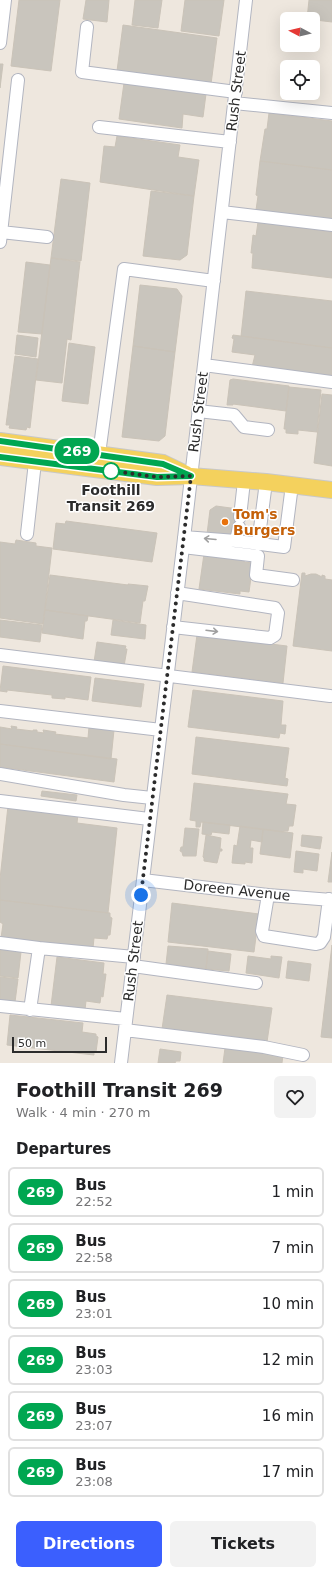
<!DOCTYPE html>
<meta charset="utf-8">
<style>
:root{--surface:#fff;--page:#f2f2f2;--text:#202124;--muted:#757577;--line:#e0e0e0;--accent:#3b5ffe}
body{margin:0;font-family:"DejaVu Sans",sans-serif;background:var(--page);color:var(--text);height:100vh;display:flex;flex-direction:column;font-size:15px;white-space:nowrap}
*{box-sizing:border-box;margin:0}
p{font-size:13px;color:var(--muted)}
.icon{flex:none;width:22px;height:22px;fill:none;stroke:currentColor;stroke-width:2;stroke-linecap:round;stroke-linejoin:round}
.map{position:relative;height:1063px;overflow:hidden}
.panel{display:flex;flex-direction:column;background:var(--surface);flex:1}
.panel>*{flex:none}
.badge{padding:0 8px;border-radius:13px;font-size:14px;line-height:26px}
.needle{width:26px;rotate:277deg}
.controls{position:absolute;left:280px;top:12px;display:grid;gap:8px}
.controls a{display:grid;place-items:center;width:40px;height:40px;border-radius:6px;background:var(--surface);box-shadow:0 4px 16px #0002;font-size:20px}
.scale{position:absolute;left:12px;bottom:10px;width:95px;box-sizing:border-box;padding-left:4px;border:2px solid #2c2c2c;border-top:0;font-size:11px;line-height:14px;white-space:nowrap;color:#2c2c2c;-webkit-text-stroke:3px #fff;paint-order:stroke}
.you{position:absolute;width:20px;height:20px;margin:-10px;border:3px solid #fff;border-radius:50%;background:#1a73e8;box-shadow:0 0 0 6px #1a73e833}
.map>.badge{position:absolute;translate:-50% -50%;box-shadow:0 0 0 2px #fff}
h2{padding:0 16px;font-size:15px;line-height:36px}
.round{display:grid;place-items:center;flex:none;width:42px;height:42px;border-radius:6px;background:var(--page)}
.head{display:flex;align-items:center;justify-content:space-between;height:68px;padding:0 16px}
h1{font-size:19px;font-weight:700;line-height:30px}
.cta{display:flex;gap:8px;margin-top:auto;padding:8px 16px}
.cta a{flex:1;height:46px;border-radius:6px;background:var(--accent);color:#fff;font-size:16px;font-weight:700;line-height:46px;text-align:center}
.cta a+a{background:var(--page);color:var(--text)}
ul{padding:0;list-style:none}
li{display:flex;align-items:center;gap:12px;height:50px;margin:0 8px 6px;padding:0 8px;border:2px solid var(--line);border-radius:6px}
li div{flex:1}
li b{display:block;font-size:15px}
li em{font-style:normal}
li .badge{min-width:44px;font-weight:700;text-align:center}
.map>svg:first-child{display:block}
.building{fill:#c9c5bd;stroke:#cac3b8}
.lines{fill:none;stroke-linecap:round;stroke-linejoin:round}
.minor-casing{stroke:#b2b5c0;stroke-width:14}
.major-casing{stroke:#c8c8c8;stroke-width:18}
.minor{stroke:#fff;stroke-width:12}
.major{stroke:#f4d15d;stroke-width:16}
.oneway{stroke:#a0a0a0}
.line-casing{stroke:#fff;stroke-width:9}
.line{stroke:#00a651;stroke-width:6}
.walk{stroke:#2c2c2c;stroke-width:4;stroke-dasharray:0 7.2}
.stop-dot{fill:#fff;stroke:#00a651;stroke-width:2}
.food-dot{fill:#e8710a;stroke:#fff;stroke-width:1.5}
.labels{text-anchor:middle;stroke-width:3;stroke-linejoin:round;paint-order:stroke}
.street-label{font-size:14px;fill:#2c2c2c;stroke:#fff}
.stop-label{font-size:14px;font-weight:bold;fill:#2c2c2c;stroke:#fff}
.food-label{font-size:14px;font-weight:bold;fill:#c56008;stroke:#fff;text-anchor:start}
</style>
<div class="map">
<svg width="332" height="1063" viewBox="0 0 332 1063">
<rect width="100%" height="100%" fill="#eee7de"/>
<path class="building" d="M19 0H60L51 71 11 66Z
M86 0H109L107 22 83 19Z
M135 0H162L158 28 132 25Z
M185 0H224L219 36 181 31Z
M309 0H332V22L307 19Z
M123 25 217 38 211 84 117 71Z
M0 64H3L0 88Z
M124 83 206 94 203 117 183 114 182 128 119 119Z
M269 113 332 121V170L260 161 265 129H267Z
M117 136 180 145 178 157 199 160 194 196 100 182 104 146 115 147Z
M260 161 332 170V220L256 210 258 196 256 195Z
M61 179 90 183 81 261 51 258Z
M151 191 194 196 187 255 180 260 143 256Z
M258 222 332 232V278L252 268 253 253H251L253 235 256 236Z
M51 258 80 262 71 340 67 339 62 383 36 380Z
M26 262 50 265 42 334 18 332Z
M140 285 177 289 182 296 175 352 133 346Z
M246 291 332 301V348L241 336Z
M17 335 38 338 36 357 15 354Z
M233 335 332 348V377L252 367 255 355 232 352 234 339 232 338Z
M69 343 95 347 88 404 62 401Z
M133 346 175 352 165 436 159 441 122 437Z
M15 356 38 359 30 428 27 427 26 430 9 428 10 425H6Z
M233 379 289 386 286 411 233 404V405H227L230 380Z
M289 387 321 390 317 432 298 430V434L286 433V429H284Z
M322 394 332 395V466L314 463Z
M216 506 238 509 235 538 207 534 210 510Z
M66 521 157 533 152 562 53 549 56 523 65 524Z
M16 540 36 543V546L52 548 43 624 0 618V542L15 544Z
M204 554 245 559 244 562 253 563 249 592 240 591V594L199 589Z
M302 573H305V576L311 574H316L322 577V575L325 576V579L332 580V651L293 646Z
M50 575 128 585V584L148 586 145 601H143L140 623 45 610Z
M45 610 88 616 87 621H85L83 639 42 633Z
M0 620 42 625 40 642 0 637Z
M113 620 146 625 145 639 111 635Z
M197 635 287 646 283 683 192 672Z
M97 642 126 646 125 649H127L124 666 94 662Z
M3 666 91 677 88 700 65 697V699L52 698V695L7 690V692L0 691Z
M95 678 144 684 141 707 92 701Z
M193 690 283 701 281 725H286L285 734 280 733 279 738 188 727Z
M11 726 17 727 16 729 33 731V730H37V732L44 733 43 730 56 732 55 734 88 738 89 727 114 730 111 759 0 744V727L12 729Z
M196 737 289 748 285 778 288 779 287 786 192 774Z
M0 744 117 759 114 782 0 767Z
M194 783 288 794 286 804 296 805 293 826H289L288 831H283V832L201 822 200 827H196V821L190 820Z
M42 791 77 795 76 801 41 796Z
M8 806 78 814 77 823 117 828 108 913 0 900V879Z
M203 822 230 825 229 834 212 832 211 835 202 834Z
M240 826 263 829 262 842 251 840 250 848H253L252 863 245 862V864L232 863 234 845 237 846Z
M185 828 199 829 196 856H183L182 852 180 851 181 847H183Z
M263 829 293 833 290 858 260 854Z
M206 835 221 838 220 849H222V851H220L217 863 204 861V858L203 857Z
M302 835 322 837 320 849 301 846Z
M296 851 319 854 317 871 303 869V873L294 872Z
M332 852V882H328Z
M0 900 110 913V917L112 918 110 935H108L107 939 94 938 93 948 1 938 3 924 0 922Z
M172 903 259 914 254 952 168 942Z
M332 945V1038L321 1037Z
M168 946 208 949 206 969 166 964Z
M0 949 21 952 18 978 0 976Z
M208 951 231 954 229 971 206 969Z
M248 956 271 959V956L282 957 279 978 246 973Z
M57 957 104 963 103 974H106L103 997 101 996 100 1003 86 1001 85 1010 51 1006Z
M288 961 311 964 309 981 286 978Z
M0 977 18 979 15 1002 0 1000Z
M167 995 272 1008 267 1042 162 1029Z
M10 1015 83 1023 82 1032 96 1034V1036L98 1037 96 1052H94V1055L7 1045Z
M225 1048 283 1055 282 1063H223Z
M160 1049 181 1052 180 1061H176L175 1063H158Z"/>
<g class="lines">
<defs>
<path id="minor" d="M87 27 82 72 236 92
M0 43 5 0
M234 103 332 113
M99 127 230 142
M222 212 332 225
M1 232 47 237
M0 242 18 80
M204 365 332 382
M198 411 234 415 244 427 268 430
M99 454 124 269 214 281
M240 517 244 481
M239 527 236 541 284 547 292 485
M27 534 35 462
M184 537 236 541
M258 544 266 482
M183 547 258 556 256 575 293 580
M173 627 270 638 275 635 278 613 275 608 177 593
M0 655 330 696
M0 711 161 730
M0 774 124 795 152 798
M0 801 149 819
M143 880 268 895 332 900
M268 895 262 931 264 936 316 944 320 943 324 937 329 899
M0 943 39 948
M133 966 256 983
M0 1006 126 1019
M30 1010 39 948 134 957
M125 1030 264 1047 303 1055
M121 1063 183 547 246 0"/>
<path id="major" d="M0 441 163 463 186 474
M0 457 157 477 191 476 266 482 332 490"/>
</defs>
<use href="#minor" class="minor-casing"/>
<use href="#major" class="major-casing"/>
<use href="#minor" class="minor"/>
<use href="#major" class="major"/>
</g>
<defs><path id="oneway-shaft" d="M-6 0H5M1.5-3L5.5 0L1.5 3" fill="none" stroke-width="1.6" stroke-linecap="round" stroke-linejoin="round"/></defs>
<g class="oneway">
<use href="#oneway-shaft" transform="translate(210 539) rotate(-175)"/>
<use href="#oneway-shaft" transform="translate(212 631) rotate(7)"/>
</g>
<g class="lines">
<defs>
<path id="line" d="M0 441 163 464 191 476 157 477 0 457"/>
</defs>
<use href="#line" class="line-casing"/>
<use href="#line" class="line"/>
<path class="walk" d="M111 471 157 477 191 476 141 895"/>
</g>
<circle class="stop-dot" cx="111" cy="471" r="8"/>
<circle class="food-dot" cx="225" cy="522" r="4"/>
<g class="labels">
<g class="street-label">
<text transform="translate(236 91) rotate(-83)" y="5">Rush Street</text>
<text transform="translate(198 412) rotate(-83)" y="5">Rush Street</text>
<text transform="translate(237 890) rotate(6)" y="5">Doreen Avenue</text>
<text transform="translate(133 961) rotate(-83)" y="5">Rush Street</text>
</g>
<g class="stop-label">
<text x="111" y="495">Foothill<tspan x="111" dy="16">Transit 269</tspan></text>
</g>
<g class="food-label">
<text x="233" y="519">Tom's<tspan x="233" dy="16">Burgers</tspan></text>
</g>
</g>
</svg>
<div class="controls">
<a><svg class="needle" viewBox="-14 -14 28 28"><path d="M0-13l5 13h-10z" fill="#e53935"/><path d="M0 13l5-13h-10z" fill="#757577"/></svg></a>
<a><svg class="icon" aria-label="locate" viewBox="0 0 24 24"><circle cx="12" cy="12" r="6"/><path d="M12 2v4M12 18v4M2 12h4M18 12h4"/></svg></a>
</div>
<div class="scale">50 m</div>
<div class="you" style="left:141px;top:895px"></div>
<b class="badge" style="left:77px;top:451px;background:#00a651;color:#fff">269</b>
</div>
<section class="panel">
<div class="head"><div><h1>Foothill Transit 269</h1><p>Walk · 4 min · 270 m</p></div><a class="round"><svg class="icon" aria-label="heart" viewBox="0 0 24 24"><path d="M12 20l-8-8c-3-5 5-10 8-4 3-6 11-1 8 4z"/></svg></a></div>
<h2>Departures</h2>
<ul>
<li><span class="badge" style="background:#00a651;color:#fff">269</span><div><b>Bus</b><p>22:52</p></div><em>1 min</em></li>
<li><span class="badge" style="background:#00a651;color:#fff">269</span><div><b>Bus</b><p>22:58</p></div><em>7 min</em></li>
<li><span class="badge" style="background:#00a651;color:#fff">269</span><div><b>Bus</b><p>23:01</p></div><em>10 min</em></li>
<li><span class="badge" style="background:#00a651;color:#fff">269</span><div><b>Bus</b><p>23:03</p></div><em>12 min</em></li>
<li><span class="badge" style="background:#00a651;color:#fff">269</span><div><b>Bus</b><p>23:07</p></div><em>16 min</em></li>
<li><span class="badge" style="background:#00a651;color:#fff">269</span><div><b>Bus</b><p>23:08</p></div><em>17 min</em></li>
</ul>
<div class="cta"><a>Directions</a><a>Tickets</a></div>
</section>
